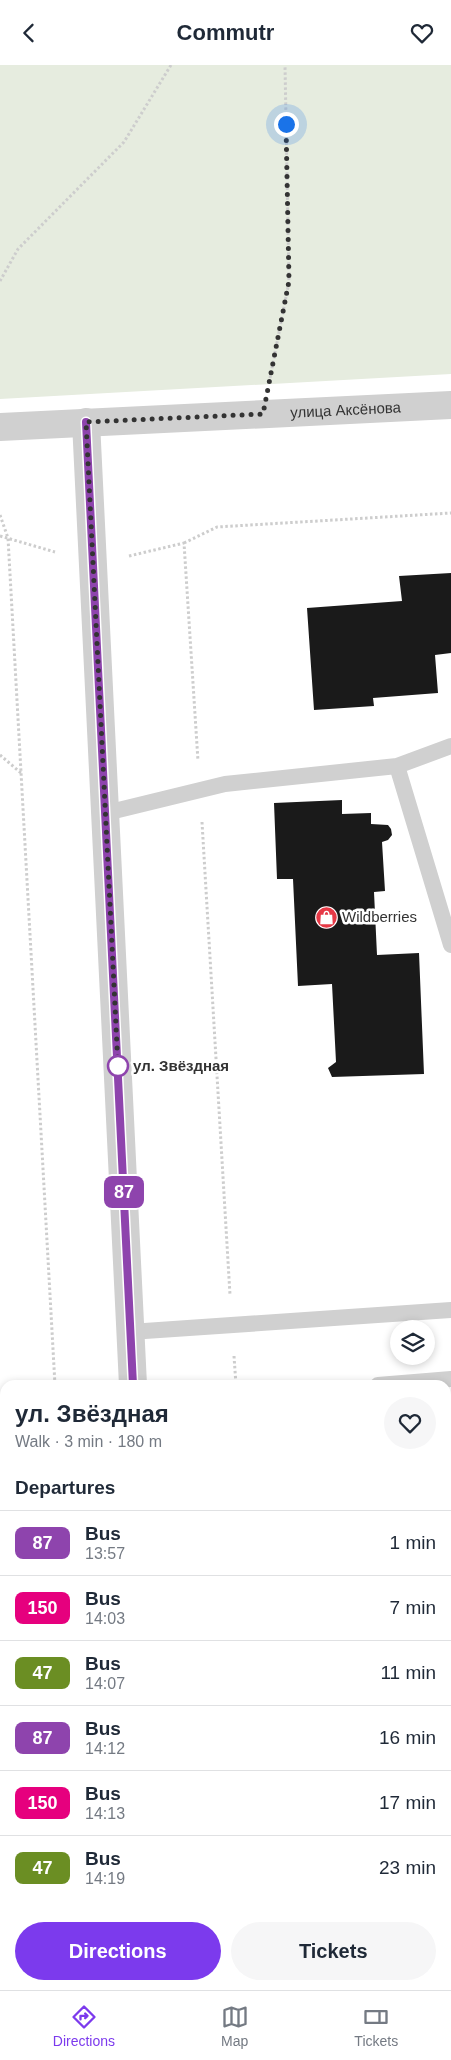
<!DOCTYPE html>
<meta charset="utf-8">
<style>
:root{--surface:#fff;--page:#f6f6f7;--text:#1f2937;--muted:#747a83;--line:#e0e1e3;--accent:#7c3aed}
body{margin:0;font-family:Helvetica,sans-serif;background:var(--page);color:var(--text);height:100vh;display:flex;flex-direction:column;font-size:19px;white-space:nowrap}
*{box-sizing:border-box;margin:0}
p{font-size:16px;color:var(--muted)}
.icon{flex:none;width:28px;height:28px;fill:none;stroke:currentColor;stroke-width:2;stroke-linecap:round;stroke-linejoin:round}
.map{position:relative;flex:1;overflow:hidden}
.side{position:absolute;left:0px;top:1315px;width:451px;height:610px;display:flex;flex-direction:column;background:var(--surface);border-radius:15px 15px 0 0;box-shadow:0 2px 8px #0003}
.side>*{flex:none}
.badge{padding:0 10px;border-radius:8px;font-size:18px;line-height:32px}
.tools{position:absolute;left:390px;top:1255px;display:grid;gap:10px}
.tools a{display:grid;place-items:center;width:45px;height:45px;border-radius:50%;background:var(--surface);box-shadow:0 2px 8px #0003;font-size:25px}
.you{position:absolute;width:25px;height:25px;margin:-12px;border:4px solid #fff;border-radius:50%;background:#1a73e8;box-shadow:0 0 0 8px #1a73e833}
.map>.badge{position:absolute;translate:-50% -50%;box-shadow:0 0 0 2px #fff}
h2{padding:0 15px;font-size:19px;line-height:45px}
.round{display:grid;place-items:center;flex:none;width:52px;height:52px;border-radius:26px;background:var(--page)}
.head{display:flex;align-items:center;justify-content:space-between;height:85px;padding:0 15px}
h1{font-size:24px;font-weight:700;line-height:38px}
.action{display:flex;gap:10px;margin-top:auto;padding:10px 15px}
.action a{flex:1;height:58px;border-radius:30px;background:var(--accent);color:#fff;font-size:20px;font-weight:700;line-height:58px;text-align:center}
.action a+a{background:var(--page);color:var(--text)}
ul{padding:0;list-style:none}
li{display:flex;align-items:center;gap:15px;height:65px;padding:0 15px;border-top:1px solid var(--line)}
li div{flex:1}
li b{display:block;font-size:19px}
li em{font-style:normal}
li .badge{min-width:55px;font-weight:700;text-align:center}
header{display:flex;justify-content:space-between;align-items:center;height:65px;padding:0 15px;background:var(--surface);font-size:22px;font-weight:700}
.tabs{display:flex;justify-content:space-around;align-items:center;height:70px;border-top:1px solid var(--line);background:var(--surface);font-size:14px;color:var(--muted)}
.tabs a{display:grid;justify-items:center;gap:2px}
.tabs .active{color:var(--accent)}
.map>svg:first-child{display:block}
.green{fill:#e6ecdf}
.building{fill:#1a1a1a}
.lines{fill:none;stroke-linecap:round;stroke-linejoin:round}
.path{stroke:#cdcdcd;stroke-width:3;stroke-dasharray:2.5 2.5;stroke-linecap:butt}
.service{stroke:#d0d0d0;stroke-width:16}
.tertiary{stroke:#d0d0d0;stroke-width:28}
.line-casing{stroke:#fff;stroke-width:11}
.line{stroke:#8e44ad;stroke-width:8}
.walk{stroke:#333;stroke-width:5;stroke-dasharray:0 9}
.stop-dot{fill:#fff;stroke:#8e44ad;stroke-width:2.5}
.labels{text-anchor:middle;stroke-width:5;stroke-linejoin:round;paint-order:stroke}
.street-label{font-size:15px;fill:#333;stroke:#fff}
.poi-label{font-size:15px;fill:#333;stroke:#fff;text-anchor:start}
.stop-label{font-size:15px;font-weight:bold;fill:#333;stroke:#fff;text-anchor:start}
</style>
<header><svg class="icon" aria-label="back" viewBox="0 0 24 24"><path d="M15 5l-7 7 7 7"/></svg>Commutr<svg class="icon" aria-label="heart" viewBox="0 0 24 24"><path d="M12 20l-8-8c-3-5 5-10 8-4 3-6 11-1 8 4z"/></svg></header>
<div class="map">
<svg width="451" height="1925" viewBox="0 0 451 1925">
<rect width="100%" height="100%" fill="#fff"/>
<path class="green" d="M0 0H451V309L0 334Z
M5 1811V1920H132L133 1925H0V1814Z
M198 1920H312V1925H198Z"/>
<path class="building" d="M451 508V588L435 590 438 628 373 633 374 641 314 645 307 543 402 536 399 511Z
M342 735V749L371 748V759L388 760 391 764 392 770 388 775 382 777 385 826 374 827 377 890 419 888 424 1009 332 1012 328 1003 336 997 332 919 298 921 293 814H277L274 738Z
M446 1388H451V1513L446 1514Z
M446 1641H448L451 1676V1766L446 1767Z
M446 1902 449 1925H363L362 1920H446Z"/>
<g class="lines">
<path class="path" d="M0 216 18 184 124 77 171 0
M270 313 289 217 285 0
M0 450 8 473 55 1320
M0 471 55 487
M184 478 217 462 451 448
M129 491 184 478 198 696
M0 690 21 708
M202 757 230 1230
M234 1291 236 1320
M0 1775H5
M89 1920V1925
M268 1920V1925"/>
<path class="service" d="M397 701 451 681
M106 748 225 719 397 701 451 880
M130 1267 451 1245
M378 1320 451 1314
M0 1384 5 1383
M446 1563H451"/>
<g class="tertiary">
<path d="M86 357 133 1320"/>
<path id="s1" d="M0 362 451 340"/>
<path d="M164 1920 165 1925"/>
</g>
</g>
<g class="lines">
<defs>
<path id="line" d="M86 357 133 1320"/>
</defs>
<use href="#line" class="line-casing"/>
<use href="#line" class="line"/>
<path class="walk" d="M118 1001 86 357 263 349 289 216 286 59"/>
</g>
<defs>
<symbol id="shop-disc" viewBox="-11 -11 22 22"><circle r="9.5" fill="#e63946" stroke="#fff"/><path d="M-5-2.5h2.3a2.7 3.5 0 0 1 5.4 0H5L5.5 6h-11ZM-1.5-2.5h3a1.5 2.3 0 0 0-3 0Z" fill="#fff"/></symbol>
</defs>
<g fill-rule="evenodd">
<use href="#shop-disc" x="314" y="840" width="25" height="25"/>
</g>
<circle class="stop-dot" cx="118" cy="1001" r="10"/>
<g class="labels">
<g class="street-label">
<text dy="5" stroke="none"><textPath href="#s1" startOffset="346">улица Аксёнова</textPath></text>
</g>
<g class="poi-label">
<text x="342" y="857">Wildberries</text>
</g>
<g class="stop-label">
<text x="133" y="1006">ул. Звёздная</text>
</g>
</g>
</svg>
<div class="tools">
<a><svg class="icon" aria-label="layers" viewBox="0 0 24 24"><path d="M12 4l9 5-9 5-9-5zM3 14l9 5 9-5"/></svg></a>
</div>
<div class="you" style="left:286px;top:59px"></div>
<b class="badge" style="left:124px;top:1127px;background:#8e44ad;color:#fff">87</b>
<section class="side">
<div class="head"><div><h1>ул. Звёздная</h1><p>Walk · 3 min · 180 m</p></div><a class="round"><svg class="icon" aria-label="heart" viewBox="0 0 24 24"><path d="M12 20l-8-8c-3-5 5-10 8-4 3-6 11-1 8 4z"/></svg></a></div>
<h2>Departures</h2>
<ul>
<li><span class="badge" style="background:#8e44ad;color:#fff">87</span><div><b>Bus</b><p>13:57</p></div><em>1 min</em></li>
<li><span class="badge" style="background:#e6007e;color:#fff">150</span><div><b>Bus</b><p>14:03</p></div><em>7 min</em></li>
<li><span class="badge" style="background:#6b8e23;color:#fff">47</span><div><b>Bus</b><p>14:07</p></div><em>11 min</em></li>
<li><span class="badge" style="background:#8e44ad;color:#fff">87</span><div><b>Bus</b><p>14:12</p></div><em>16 min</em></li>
<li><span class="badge" style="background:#e6007e;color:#fff">150</span><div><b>Bus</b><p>14:13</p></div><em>17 min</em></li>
<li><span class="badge" style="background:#6b8e23;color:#fff">47</span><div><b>Bus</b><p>14:19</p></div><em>23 min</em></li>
</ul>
<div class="action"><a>Directions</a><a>Tickets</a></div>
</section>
</div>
<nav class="tabs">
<a class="active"><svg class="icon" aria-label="directions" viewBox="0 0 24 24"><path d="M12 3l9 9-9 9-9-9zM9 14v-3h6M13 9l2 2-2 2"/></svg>Directions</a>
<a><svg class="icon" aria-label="map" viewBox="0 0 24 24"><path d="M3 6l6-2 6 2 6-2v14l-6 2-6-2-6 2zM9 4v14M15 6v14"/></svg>Map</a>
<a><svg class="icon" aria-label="tickets" viewBox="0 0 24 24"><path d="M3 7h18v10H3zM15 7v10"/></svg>Tickets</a>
</nav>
